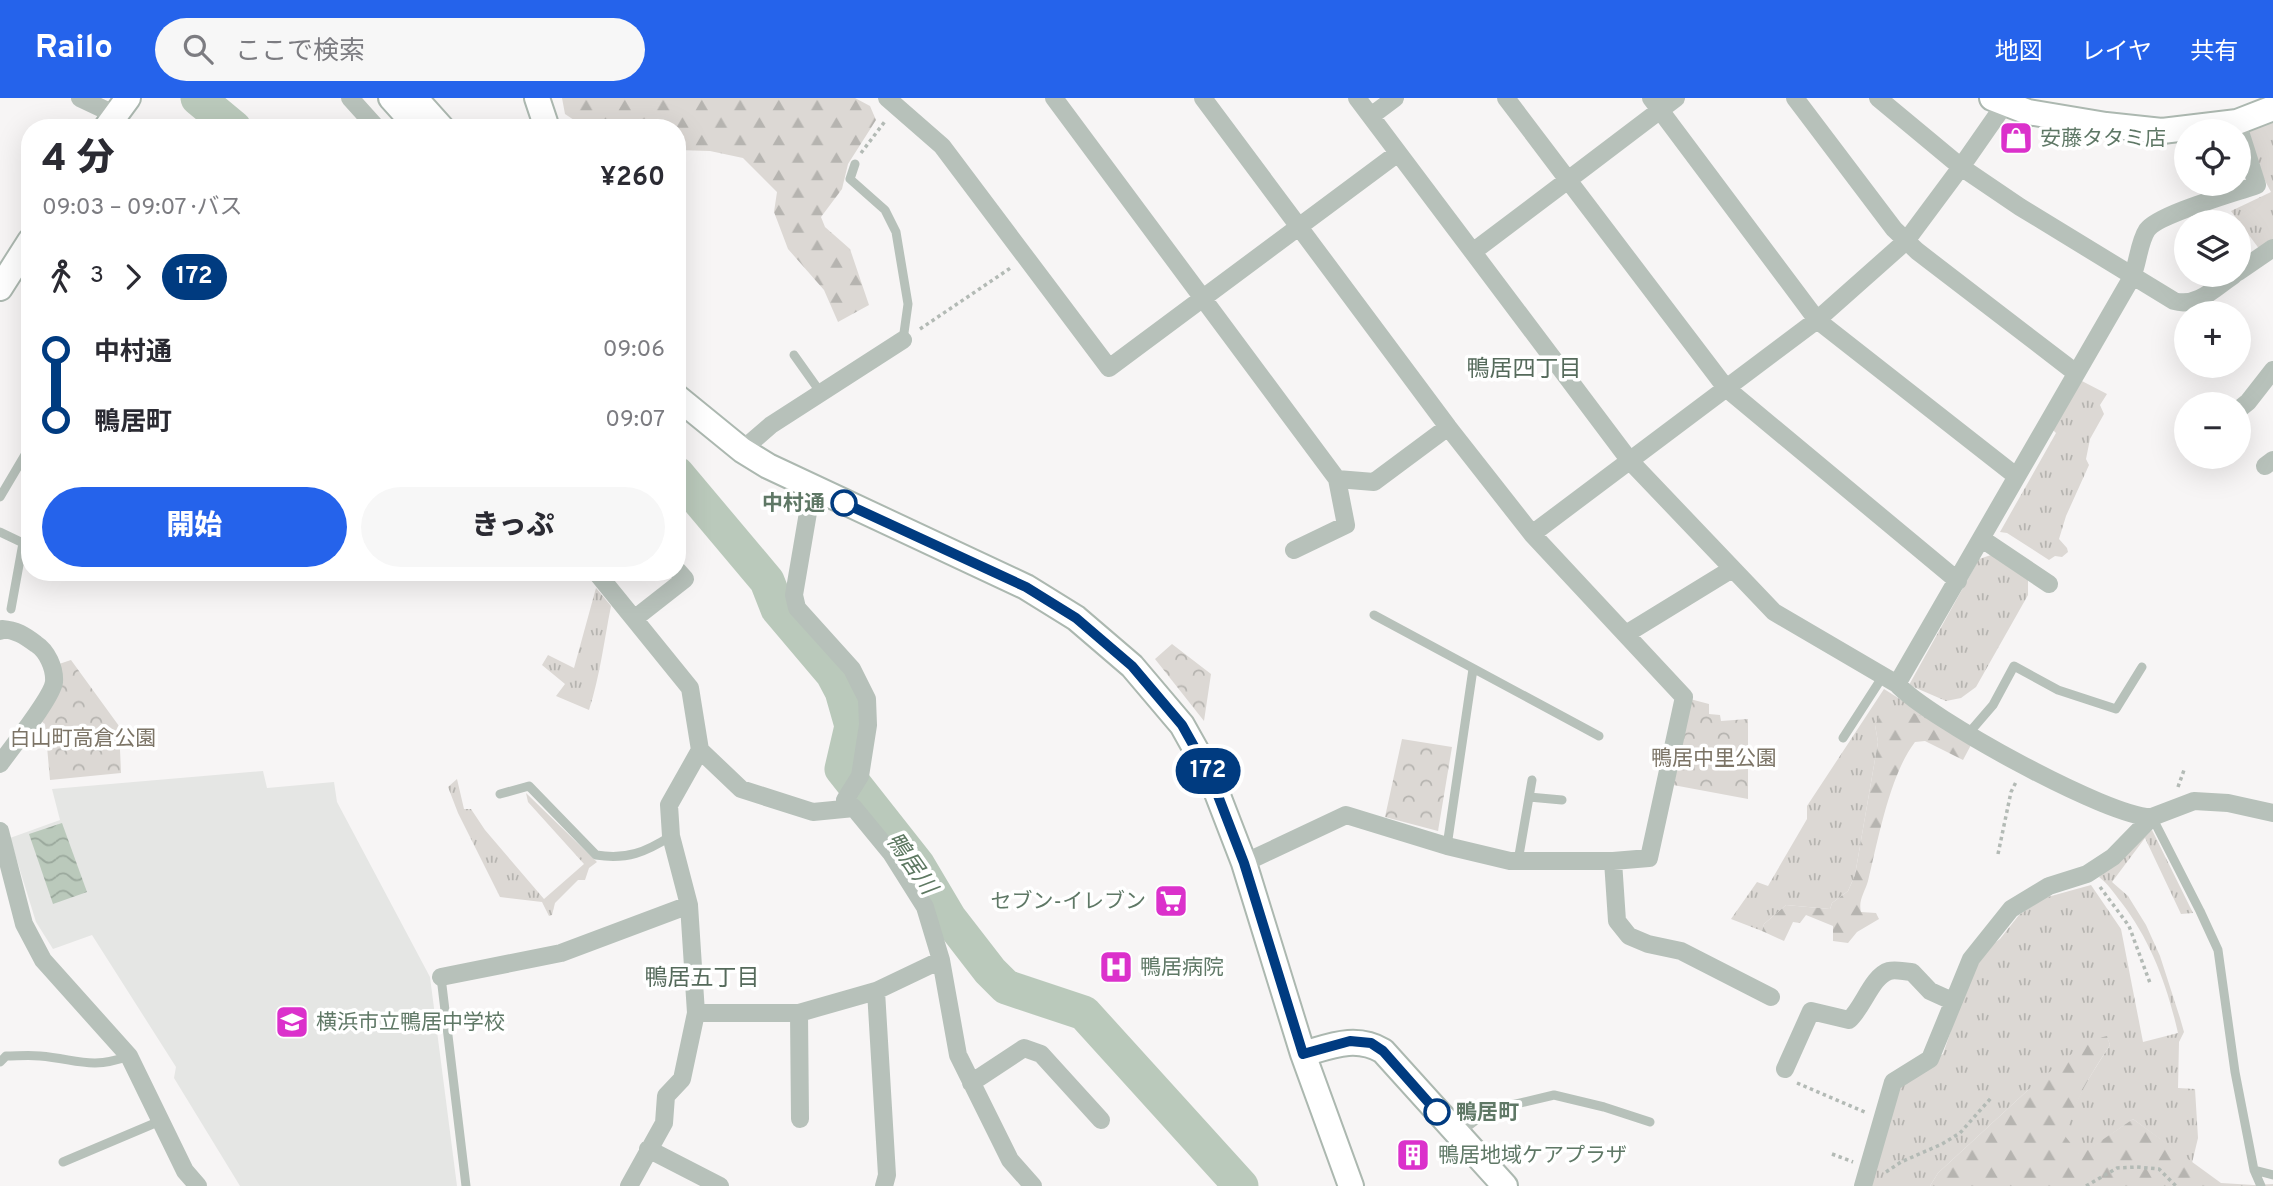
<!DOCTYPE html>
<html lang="ja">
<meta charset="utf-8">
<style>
:root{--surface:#fff;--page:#f7f7f7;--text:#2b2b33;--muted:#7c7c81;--accent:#2563eb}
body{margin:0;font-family:Overpass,"Noto Sans JP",sans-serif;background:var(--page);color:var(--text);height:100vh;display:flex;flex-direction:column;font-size:26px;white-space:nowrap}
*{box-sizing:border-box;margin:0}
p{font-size:23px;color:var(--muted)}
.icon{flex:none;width:38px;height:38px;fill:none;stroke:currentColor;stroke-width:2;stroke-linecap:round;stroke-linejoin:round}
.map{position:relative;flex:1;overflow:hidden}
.panel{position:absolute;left:21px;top:21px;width:665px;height:462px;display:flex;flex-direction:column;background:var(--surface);border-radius:28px;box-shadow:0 7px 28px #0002}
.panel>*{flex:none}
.badge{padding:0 14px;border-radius:23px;font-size:24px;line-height:46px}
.tools{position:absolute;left:2174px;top:21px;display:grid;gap:14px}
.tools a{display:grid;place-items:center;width:77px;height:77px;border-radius:50%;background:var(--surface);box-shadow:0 7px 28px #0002;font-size:35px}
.map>.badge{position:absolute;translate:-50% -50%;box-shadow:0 0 0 4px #fff}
.legs{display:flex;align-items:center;gap:10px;height:77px;padding:0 21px;font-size:23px}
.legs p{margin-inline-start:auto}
.overview{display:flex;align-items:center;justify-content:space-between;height:119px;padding:0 21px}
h1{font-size:38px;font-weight:800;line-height:52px}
.action{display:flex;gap:14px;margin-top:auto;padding:14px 21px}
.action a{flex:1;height:80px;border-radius:42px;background:var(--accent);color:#fff;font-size:28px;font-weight:800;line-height:80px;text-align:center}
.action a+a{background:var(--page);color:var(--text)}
ul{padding:0 21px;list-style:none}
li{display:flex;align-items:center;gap:24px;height:70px;font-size:26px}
li i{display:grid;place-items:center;width:10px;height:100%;margin:0 9px;background:currentColor}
li i::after{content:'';width:18px;height:18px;margin:-9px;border:5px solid;border-radius:50%;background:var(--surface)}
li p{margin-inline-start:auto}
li:first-child i{background:linear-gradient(#0000 50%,currentColor 0)}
li:last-child i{background:linear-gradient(currentColor 50%,#0000 0)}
header{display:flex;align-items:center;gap:42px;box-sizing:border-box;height:98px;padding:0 35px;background:var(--accent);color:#fff}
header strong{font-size:33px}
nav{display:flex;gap:38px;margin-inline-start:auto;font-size:24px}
.search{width:490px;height:63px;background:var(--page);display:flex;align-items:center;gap:18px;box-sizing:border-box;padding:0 24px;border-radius:38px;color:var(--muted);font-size:26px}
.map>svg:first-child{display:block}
.built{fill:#e5e6e4}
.grass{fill:url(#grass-tufts)}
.forest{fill:url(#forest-firs)}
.park{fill:url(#park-crowns)}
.water{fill:url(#water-waves)}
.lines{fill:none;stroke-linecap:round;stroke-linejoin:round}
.river{stroke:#bac9bb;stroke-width:35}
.secondary-casing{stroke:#acb8b0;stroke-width:28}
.path{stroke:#b3bab5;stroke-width:3.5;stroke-dasharray:3.5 3.5;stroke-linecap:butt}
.lane{stroke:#b7c1ba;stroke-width:9}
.street{stroke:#b7c1ba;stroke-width:18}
.secondary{stroke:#fff;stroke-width:24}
.line-1-casing{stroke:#fff;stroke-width:16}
.line-1{stroke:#003b80;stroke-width:10}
.stop-1-dot{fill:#fff;stroke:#003b80;stroke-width:3.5}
.labels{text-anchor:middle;stroke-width:7;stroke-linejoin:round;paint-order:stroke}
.poi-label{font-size:21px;fill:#5f7866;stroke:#fff;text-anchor:start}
.stop-label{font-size:21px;font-weight:bold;fill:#5f7866;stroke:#fff;text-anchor:end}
.park-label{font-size:21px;fill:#7c7466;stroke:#fff}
.neighbourhood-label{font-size:23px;fill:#556a5b;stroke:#fff}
.water-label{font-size:23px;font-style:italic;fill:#5e7962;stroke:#fff}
</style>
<header>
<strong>Railo</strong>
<div class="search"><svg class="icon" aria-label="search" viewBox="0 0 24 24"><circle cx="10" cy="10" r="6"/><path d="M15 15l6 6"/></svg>ここで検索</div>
<nav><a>地図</a><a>レイヤ</a><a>共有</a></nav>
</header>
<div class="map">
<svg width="2273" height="1088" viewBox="0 0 2273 1088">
<defs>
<pattern id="grass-tufts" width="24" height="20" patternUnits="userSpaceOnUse" patternTransform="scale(1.75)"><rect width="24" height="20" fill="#dcd8d4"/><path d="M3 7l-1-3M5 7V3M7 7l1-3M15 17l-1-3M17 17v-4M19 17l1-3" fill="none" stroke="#b6b4b0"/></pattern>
<pattern id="forest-firs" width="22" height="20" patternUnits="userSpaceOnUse" patternTransform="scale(1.75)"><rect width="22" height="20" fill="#dcd8d4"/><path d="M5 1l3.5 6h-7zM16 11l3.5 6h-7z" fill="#b6b4b0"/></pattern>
<pattern id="park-crowns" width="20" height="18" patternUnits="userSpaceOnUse" patternTransform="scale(1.75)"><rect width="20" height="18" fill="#dcd8d4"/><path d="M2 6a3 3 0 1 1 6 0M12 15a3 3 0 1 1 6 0" fill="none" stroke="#b6b4b0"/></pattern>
<pattern id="water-waves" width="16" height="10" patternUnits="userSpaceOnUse" patternTransform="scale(1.75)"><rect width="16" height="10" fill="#bac9bb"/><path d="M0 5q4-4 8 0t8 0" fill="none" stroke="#9aa89c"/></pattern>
</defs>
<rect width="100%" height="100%" fill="#f7f5f5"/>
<path class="built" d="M263 673 267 690 334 684 337 704 430 879 457 1088H240L174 980 176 969 92 837 53 851 36 824 10 740 60 722 52 691Z"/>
<path class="grass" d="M2273 21V142L2260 152 2231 113 2271 94 2255 64 2245 33Z
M2080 282 2107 296 2100 307 2104 316 2090 341 2086 361 2089 367 2066 418 2059 441 2067 450 2068 454 2062 459 2055 458 2049 462 2007 435 2000 434 2056 335 2052 331Z
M1991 457 2028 482V497L1976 589 1961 600 1946 603 1909 587 1979 461Z
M596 490 611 508C604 543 600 578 589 612L556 598 565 586 542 567 548 557 574 570Z
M1884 591 1941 627H1875L1878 644 1855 777 1848 793 1832 805 1830 811 1786 807 1764 826 1762 833 1731 821 1757 784 1768 788 1807 721V708Z
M457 681 464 711H471L485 732 544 801 584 766 528 704 526 695 597 764 589 770 585 782H578L555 805 552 817 549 818 542 804 500 799 458 715 448 689Z
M2152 732 2193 815 2181 816 2145 740 2112 784 2128 798 2146 827 2160 858 2180 920 2184 934 2179 944 2178 990 2195 991 2198 1040 2192 1065 2133 1021 2080 1058 2064 1038C2073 1003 2091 977 2110 947L2107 939 2028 992 1938 1075 1930 1088H1871L1898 987 1943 956 1969 880 1986 851 2000 841 2019 817 2044 800 2091 787 2121 831 2143 944 2178 935C2167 887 2151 843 2121 804 2114 795 2108 786 2099 779L2135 744Z"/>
<path class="forest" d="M562 0H855L870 8 876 22 848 66 842 91 821 119 825 129 850 151 869 207 838 224 824 192 788 151 774 114 777 94 743 60 710 53 677 52V30H586L565 16Z
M1902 610 1941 627 1971 647 1963 662 1925 643 1915 644C1890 676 1878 742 1868 783 1865 794 1858 802 1861 814L1876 815 1879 821 1857 834 1848 845 1833 843V828L1806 817 1800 825 1793 824 1784 843 1762 833 1764 826 1786 807 1830 811 1832 805 1848 793 1855 777 1878 644 1875 627 1880 619Z
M2107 938 2110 947C2091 976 2074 1003 2065 1038L2080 1057 2133 1021 2221 1085 2254 1087 2273 1086V1088H1930L1938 1075 2028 992 2087 943Z"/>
<path class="park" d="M1172 546 1211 576 1204 623 1155 561Z
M71 562 119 628 121 675 50 682 45 626 38 621 56 567Z
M1690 601 1709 606V616L1720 617 1721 623 1748 621V701L1673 687Z
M1402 641 1452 649 1438 733 1385 719Z"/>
<path class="water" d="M62 725 87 794 53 806 29 736Z"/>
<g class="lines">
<path class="river" d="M198 0 234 30
M677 376 767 483 778 511 833 576 842 593 852 628 842 671 917 766 949 820 990 873 1006 889 1084 915 1241 1088"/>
<defs>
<path id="secondary" d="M391 0 418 30
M415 0 442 30
M537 0 545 24 543 30
M1992 0 2028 14 2106 27 2162 33 2237 24 2273 10
M106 30 128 0
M0 190 30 143
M677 299 742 352 768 368 1026 489 1076 520 1132 568 1182 627 1210 677 1244 765 1303 956 1351 1088
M1303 956C1331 948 1356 937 1383 953L1505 1088"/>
</defs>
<use href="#secondary" class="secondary-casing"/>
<path class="path" d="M861 55 886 22
M920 231 1012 169
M2178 689 2184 672
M1998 756 2011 694 2016 684
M2100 789 2129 828 2150 885
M1797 985 1867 1015
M1832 1056 1853 1064
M1886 1074 1901 1064 1942 1046 1960 1035 1991 1000
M2086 1088 2117 1070 2137 1069 2159 1071 2176 1088"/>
<path class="lane" d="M855 66 850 81 885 112 896 134 908 206 903 242
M794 257 821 295
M0 399 29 350
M0 434 23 445 11 511
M1374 517 1599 638
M1968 636 1993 607 2014 568 2058 592 2116 611 2142 569
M1843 640 1883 578
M500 696 529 688 596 757C627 762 646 754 671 738
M1529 699 1562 702
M2152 719 2200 813 2218 852 2235 974 2254 1072 2261 1088
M1447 748 1473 571
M1518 763 1532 682
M441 879 466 1088
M0 964 6 958C17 958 29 957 40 958 77 961 90 972 129 958
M1459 1035 1490 1012 1554 997 1604 1009 1650 1024
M63 1064 160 1023
M2254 1072 2273 1077"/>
<path class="street" d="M80 0 116 17
M350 0 377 30
M887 0 942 48 1109 270 1398 55
M1054 0 1337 381 1374 384 1448 329
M1203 0 1448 329 1532 436 1684 599 1649 760 1613 763H1510L1447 748 1346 717 1244 765
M1357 0 1630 363 1774 514 1897 586C1926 619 2111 721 2152 719
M1506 0 1568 82 1676 0
M1651 0 1817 222 2016 378
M1795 0 1894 131 1917 153 2076 275
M1878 0 1961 69 2020 109 2174 203C2197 210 2216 189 2234 177
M1371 18 1395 0
M1474 153 1568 82 1726 290 1958 483
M2238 174 2273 150
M2238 312 2248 304 2273 272
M742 352 771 327 903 242
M2265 368 2273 362
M812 391 794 497 797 510 852 571 867 601 868 627 860 678 845 702 854 710
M1532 436 1817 222 1906 143 1961 69 2009 0
M1982 441 2049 486
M1294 452 1346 427 1337 381
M596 474 690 590 700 652 669 707 671 738 689 807 696 915 682 981 666 998 664 1025 629 1088
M634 521 685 481 677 472
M0 533 2 531C16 532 24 537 36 546 47 553 55 570 54 584 52 600 11 650 0 666
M1626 536 1732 471
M1897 586 2132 179C2138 165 2139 144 2147 132 2158 116 2235 95 2257 87L2237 24
M700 652 741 691 813 714 854 710 891 755 925 809 941 862 958 957 1010 1062 1033 1088
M0 733 24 826 43 862 129 958 185 1073 198 1088
M1613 763 1617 823 1629 838 1648 846 1681 853 1771 899
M441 879 561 855 689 807
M876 893 887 1077 884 1088
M696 915H799L876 893 941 862
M799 915 800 1021
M1785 971 1811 913 1849 922C1863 910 1872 878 1889 873 1896 871 1905 874 1912 874L1930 893 1952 903
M971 985 1024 950 1041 956 1101 1022
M648 1051 720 1088
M1863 1088 1893 984 1930 961 1971 861 2011 811 2049 788 2087 776 2113 759 2152 719 2194 703 2228 705 2273 715"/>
<use href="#secondary" class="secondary"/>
</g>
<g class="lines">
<defs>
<path id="line-1" d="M844 405 1026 489 1076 520 1132 568 1182 627 1210 677 1244 765 1303 956 1350 943 1371 945 1383 953 1437 1014"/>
</defs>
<use href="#line-1" class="line-1-casing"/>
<use href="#line-1" class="line-1"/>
</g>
<defs>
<symbol id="shop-square" viewBox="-11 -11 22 22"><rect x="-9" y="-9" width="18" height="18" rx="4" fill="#db31cb" stroke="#fff"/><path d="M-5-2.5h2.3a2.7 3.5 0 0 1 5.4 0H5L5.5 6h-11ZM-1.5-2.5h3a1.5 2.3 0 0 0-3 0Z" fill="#fff"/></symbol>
<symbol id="supermarket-square" viewBox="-11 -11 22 22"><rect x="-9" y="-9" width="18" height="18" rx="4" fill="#db31cb" stroke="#fff"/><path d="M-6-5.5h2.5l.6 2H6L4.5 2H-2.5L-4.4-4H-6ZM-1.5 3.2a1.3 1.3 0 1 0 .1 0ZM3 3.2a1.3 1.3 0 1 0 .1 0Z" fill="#fff"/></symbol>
<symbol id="hospital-square" viewBox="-11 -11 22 22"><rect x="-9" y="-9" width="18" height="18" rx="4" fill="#db31cb" stroke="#fff"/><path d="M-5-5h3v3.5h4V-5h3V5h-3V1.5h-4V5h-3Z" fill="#fff"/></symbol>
<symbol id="school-square" viewBox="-11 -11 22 22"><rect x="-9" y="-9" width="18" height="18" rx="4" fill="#db31cb" stroke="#fff"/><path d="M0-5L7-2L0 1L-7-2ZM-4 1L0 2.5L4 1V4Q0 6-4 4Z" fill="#fff"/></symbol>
<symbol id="building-square" viewBox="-11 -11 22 22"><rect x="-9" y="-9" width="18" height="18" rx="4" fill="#db31cb" stroke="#fff"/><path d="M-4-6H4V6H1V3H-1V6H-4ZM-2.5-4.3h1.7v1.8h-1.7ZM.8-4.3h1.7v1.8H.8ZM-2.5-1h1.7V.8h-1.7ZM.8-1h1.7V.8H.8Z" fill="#fff"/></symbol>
</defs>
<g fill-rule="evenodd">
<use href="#shop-square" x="1997" y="21" width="38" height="38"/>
<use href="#supermarket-square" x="1152" y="784" width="38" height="38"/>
<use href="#hospital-square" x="1097" y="850" width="38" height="38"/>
<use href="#school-square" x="273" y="905" width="38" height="38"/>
<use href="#building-square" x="1394" y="1038" width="38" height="38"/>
</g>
<g class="stop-1-dot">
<circle cx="844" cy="405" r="12"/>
<circle cx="1437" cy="1014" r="12"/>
</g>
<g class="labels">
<g class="poi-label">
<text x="2040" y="47">安藤タタミ店</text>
<text x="1146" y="810" text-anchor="end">セブン-イレブン</text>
<text x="1140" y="876">鴨居病院</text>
<text x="316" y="931">横浜市立鴨居中学校</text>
<text x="1438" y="1064">鴨居地域ケアプラザ</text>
</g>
<g class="stop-label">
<text x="825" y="412">中村通</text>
<text x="1456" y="1021" text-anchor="start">鴨居町</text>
</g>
<g class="park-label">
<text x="83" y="647">白山町高倉公園</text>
<text x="1714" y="667">鴨居中里公園</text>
</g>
<g class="neighbourhood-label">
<text x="1524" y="278">鴨居四丁目</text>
<text x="702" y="887">鴨居五丁目</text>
</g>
<g class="water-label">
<text transform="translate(912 765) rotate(55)" y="8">鴨居川</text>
</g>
</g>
</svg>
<div class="tools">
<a><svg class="icon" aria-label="locate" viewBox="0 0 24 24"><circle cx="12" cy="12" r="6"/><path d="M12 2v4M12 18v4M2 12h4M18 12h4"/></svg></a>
<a><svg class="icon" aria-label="layers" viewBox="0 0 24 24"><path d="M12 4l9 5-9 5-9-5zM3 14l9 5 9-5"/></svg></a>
<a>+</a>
<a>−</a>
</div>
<b class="badge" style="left:1208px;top:673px;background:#003b80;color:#fff">172</b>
<section class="panel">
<div class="overview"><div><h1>4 分</h1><p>09:03 – 09:07 · バス</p></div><b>¥260</b></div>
<div class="legs"><svg class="icon" aria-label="walk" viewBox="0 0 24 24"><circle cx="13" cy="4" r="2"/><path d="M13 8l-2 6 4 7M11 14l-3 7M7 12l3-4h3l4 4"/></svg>3<svg class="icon" aria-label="forward" viewBox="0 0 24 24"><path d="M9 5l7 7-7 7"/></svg><b class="badge" style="background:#003b80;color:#fff">172</b></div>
<ul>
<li><i style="color:#003b80"></i><b>中村通</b><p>09:06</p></li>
<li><i style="color:#003b80"></i><b>鴨居町</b><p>09:07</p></li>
</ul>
<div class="action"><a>開始</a><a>きっぷ</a></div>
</section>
</div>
